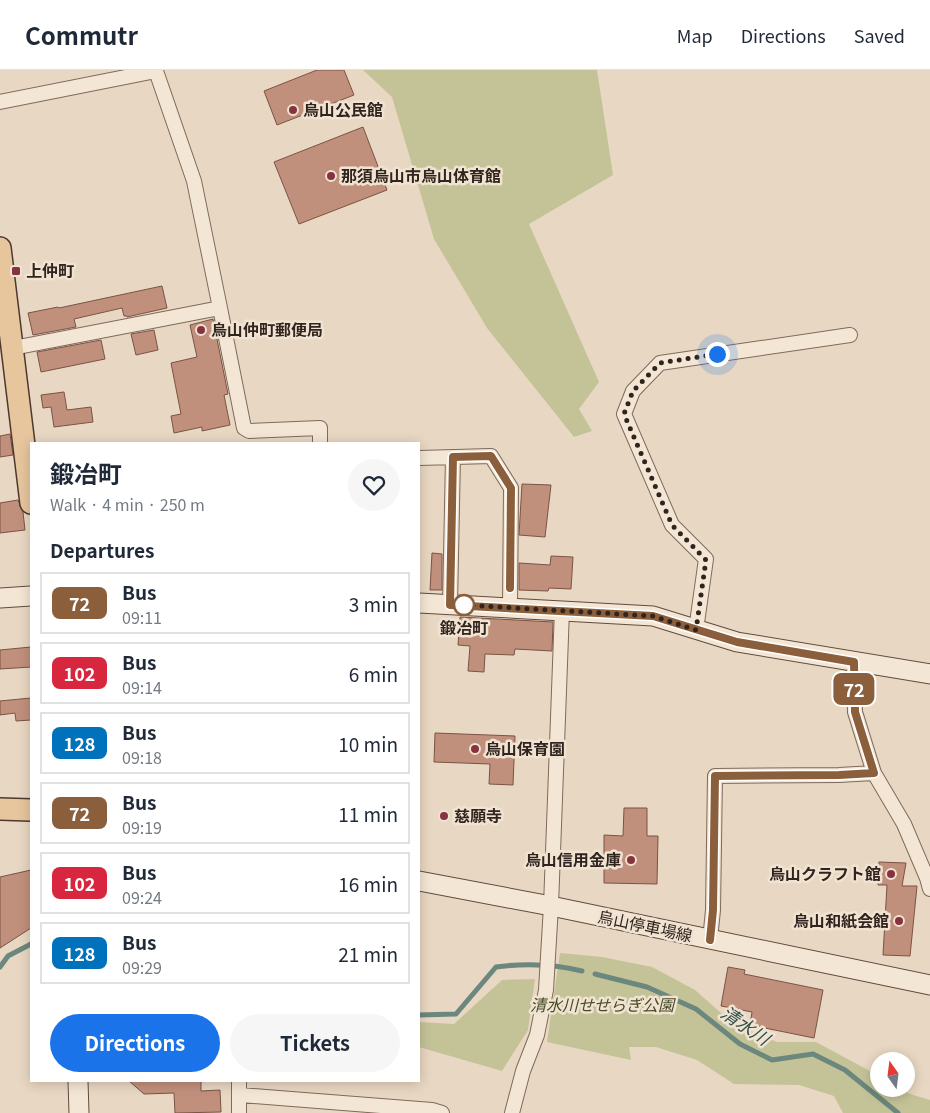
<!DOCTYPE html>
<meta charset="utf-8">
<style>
:root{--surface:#fff;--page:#f6f6f7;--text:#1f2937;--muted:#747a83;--line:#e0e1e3;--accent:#1a73e8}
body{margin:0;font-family:Georgia,"Noto Sans JP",serif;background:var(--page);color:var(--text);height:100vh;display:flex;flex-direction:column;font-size:19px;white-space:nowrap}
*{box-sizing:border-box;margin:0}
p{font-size:16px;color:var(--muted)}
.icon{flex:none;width:28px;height:28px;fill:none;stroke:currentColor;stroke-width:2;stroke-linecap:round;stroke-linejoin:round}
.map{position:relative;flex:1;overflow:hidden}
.drawer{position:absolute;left:30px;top:372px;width:390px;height:640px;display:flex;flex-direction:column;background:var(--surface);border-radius:0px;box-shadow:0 2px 12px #0003}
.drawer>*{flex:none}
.badge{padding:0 10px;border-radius:8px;font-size:18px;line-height:32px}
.needle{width:32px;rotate:346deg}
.controls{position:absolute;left:870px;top:982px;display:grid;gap:10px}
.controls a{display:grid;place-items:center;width:45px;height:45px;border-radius:50%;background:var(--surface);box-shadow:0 2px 12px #0003;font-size:25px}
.you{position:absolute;width:25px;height:25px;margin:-12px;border:4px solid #fff;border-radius:50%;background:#1a73e8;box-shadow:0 0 0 8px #1a73e833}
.map>.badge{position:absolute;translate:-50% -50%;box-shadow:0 0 0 2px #fff}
h2{padding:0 20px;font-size:19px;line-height:45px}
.round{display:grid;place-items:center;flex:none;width:52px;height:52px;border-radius:26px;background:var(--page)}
.summary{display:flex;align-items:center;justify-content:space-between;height:85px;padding:0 20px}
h1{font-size:24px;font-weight:700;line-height:38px}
.cta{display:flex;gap:10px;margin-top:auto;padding:10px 20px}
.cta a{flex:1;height:58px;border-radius:30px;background:var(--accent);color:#fff;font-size:20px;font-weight:700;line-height:58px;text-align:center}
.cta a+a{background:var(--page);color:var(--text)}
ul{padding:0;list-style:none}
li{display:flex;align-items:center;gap:15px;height:62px;margin:0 10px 8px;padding:0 10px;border:2px solid var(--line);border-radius:0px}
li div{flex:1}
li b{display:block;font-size:19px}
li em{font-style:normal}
li .badge{min-width:55px;font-weight:700;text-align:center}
header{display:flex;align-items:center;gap:30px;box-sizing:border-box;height:70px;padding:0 25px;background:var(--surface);border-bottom:1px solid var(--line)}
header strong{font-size:24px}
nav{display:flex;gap:28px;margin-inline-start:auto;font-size:18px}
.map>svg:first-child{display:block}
.green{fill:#c4c398}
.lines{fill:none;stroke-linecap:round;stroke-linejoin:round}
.stream{stroke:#6c877d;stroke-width:5}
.building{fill:#c1907c;stroke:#7b5344}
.street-casing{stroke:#7f6a5b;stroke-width:16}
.secondary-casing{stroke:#614b3f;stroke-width:21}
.primary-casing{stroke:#4d392f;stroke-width:24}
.street{stroke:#f4e6d4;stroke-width:14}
.secondary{stroke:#f4e6d4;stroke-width:19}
.primary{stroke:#e7c69e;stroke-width:21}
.line-casing{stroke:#fff;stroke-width:11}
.line{stroke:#8b5e3c;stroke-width:8}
.walk{stroke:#31241e;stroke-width:5;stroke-dasharray:0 9}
.poi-dot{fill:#87333f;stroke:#f0e3d1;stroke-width:2}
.stop-dot{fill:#fff;stroke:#8b5e3c;stroke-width:2.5}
.labels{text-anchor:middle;stroke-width:5;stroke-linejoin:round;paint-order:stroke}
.poi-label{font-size:16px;font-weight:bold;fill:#31241e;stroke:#f0e3d1;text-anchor:start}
.stop-label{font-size:16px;font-weight:bold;fill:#31241e;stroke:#f0e3d1}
.street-label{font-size:16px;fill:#31241e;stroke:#f0e3d1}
.park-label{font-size:16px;font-style:italic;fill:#474b27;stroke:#f0e3d1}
.water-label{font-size:18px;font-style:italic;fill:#2f4f48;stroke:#f0e3d1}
</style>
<header>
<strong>Commutr</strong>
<nav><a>Map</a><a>Directions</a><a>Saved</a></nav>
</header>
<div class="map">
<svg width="930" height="1043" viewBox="0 0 930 1043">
<rect width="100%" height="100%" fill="#e8d7c2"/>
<path class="green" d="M363 0H597L613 105 529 154 599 312 579 339 592 361 574 367 487 258 434 169 392 27Z
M560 883 602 887 652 897 695 920 729 950 759 965 777 972H816L879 1006V1019H901L910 1024 930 1030V1043H843L834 1026 799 1015 734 1014 697 990 656 977H629L631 990 547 972Z
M535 909 528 960 502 1001 419 977V952L454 954 502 910Z"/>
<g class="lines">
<path class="stream" d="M0 897 8 886 31 874
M595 904 647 917 696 939 740 974 772 990 813 984 845 1000 898 1043
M419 945 456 944 496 897C525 893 554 894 582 901"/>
</g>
<path class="building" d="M317 0H344L354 25 277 55 264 21Z
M363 57 387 120 299 154 274 92Z
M162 216 167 238 127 247V246H124L122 238 74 249 76 257 33 265 28 243 58 237 59 238Z
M213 249 228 324 224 325 230 355 202 361V357L174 363 171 346 181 344 171 293 197 287 190 255Z
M154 260 158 280 136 285 131 264Z
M101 270 105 289 41 302 37 282Z
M64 322 67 340 91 337 93 352 54 357 51 337 43 338 41 325Z
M10 364 13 385 0 387V366Z
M522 414 551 415 545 467 519 465Z
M18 430 23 442 25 460 0 463V433Z
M432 483 442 484V520H430Z
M551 486 573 487 571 519 549 518 548 521 519 520V493L550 495Z
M460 547 553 552 552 581 515 579 514 585 485 584 484 602 468 601 470 576 458 575Z
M31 577V597L0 599V580Z
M31 628V650L16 651 15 643 0 645V631Z
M435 663 515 666 513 715 489 714 490 694 434 692Z
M624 738H647V766H658L657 814 604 813V765L623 766Z
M879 792 906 793 902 816H917L910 886 883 885 887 815H878Z
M31 800V858L0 878V807Z
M728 897 745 900 744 904 823 920 814 968 750 955 752 942 721 936Z
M129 1011H201V1021L220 1020 221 1042 175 1043 174 1023 144 1024Z"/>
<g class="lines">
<defs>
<path id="street" d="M0 32 156 1 194 111 220 238
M13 278 220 238 244 358 249 361 320 358V374
M419 388 491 386 511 418 510 538
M450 535 453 387
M696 560 706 489 672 455 624 344 633 321 660 293 850 265
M854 592 855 642 874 703 904 754 927 808 930 819
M710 870 713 840 715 706 839 705 874 703
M239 1011V1043
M240 1025 432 1040 442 1043
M512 1043 523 1001 537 965 546 920 551 836 562 540"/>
<path id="secondary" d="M0 528 31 526
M419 533 653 546 737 572 930 604
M419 811 551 836 930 915
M78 1011 79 1043"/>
<path id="primary" d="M0 178 31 433
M0 739 31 740"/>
</defs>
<use href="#street" class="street-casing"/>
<use href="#secondary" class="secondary-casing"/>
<use href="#primary" class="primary-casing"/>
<use href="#street" class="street"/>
<use href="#secondary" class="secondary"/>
<use href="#primary" class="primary"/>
</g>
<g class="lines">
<defs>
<path id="line" d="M510 518 511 418 491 386 453 387 450 535 653 546 737 572 854 592 855 642 874 703 839 705 715 706 713 840 710 870"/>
</defs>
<use href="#line" class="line-casing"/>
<use href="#line" class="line"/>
<path class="walk" d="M464 535 653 546 696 560 706 490 672 455 624 344 633 321 660 293 717 284"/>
</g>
<g class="poi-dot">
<circle cx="293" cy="40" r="5"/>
<circle cx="331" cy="106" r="5"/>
<rect x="11" y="196" width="10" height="10" rx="2.5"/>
<circle cx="201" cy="260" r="5"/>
<circle cx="475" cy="679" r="5"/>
<circle cx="444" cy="746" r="5"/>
<circle cx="631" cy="790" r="5"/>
<circle cx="891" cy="804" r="5"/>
<circle cx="899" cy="851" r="5"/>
</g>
<circle class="stop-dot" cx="464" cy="535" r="10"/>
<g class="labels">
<g class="poi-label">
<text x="303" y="46">烏山公民館</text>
<text x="341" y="112">那須烏山市烏山体育館</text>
<text x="26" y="207">上仲町</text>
<text x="211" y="266">烏山仲町郵便局</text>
<text x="485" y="685">烏山保育園</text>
<text x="454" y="752">慈願寺</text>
<text x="621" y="796" text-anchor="end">烏山信用金庫</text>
<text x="881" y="810" text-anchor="end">烏山クラフト館</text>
<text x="889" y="857" text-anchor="end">烏山和紙会館</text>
</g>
<g class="stop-label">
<text x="464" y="564">鍛冶町</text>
</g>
<g class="street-label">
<text transform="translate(645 856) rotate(12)" y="6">烏山停車場線</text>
</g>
<g class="park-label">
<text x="602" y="941">清水川せせらぎ公園</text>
</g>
<g class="water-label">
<text transform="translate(745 956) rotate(34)" y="6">清水川</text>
</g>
</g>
</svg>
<div class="controls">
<a><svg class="needle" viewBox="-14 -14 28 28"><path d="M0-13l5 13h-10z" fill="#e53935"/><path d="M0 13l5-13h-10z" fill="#747a83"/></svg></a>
</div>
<div class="you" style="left:717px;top:284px"></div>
<b class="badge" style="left:854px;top:619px;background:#8b5e3c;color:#fff">72</b>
<section class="drawer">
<div class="summary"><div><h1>鍛冶町</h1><p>Walk · 4 min · 250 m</p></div><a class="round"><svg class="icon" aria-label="heart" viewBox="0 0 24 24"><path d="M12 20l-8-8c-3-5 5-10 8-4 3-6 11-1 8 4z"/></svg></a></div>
<h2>Departures</h2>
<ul>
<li><span class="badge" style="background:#8b5e3c;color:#fff">72</span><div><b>Bus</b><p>09:11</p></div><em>3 min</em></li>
<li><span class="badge" style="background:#d7263d;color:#fff">102</span><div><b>Bus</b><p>09:14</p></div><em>6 min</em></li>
<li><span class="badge" style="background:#0072bc;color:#fff">128</span><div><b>Bus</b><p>09:18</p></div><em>10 min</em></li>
<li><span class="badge" style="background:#8b5e3c;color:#fff">72</span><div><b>Bus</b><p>09:19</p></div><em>11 min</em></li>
<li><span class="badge" style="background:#d7263d;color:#fff">102</span><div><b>Bus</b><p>09:24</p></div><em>16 min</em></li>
<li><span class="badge" style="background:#0072bc;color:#fff">128</span><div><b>Bus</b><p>09:29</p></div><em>21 min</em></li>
</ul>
<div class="cta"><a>Directions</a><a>Tickets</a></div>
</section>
</div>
